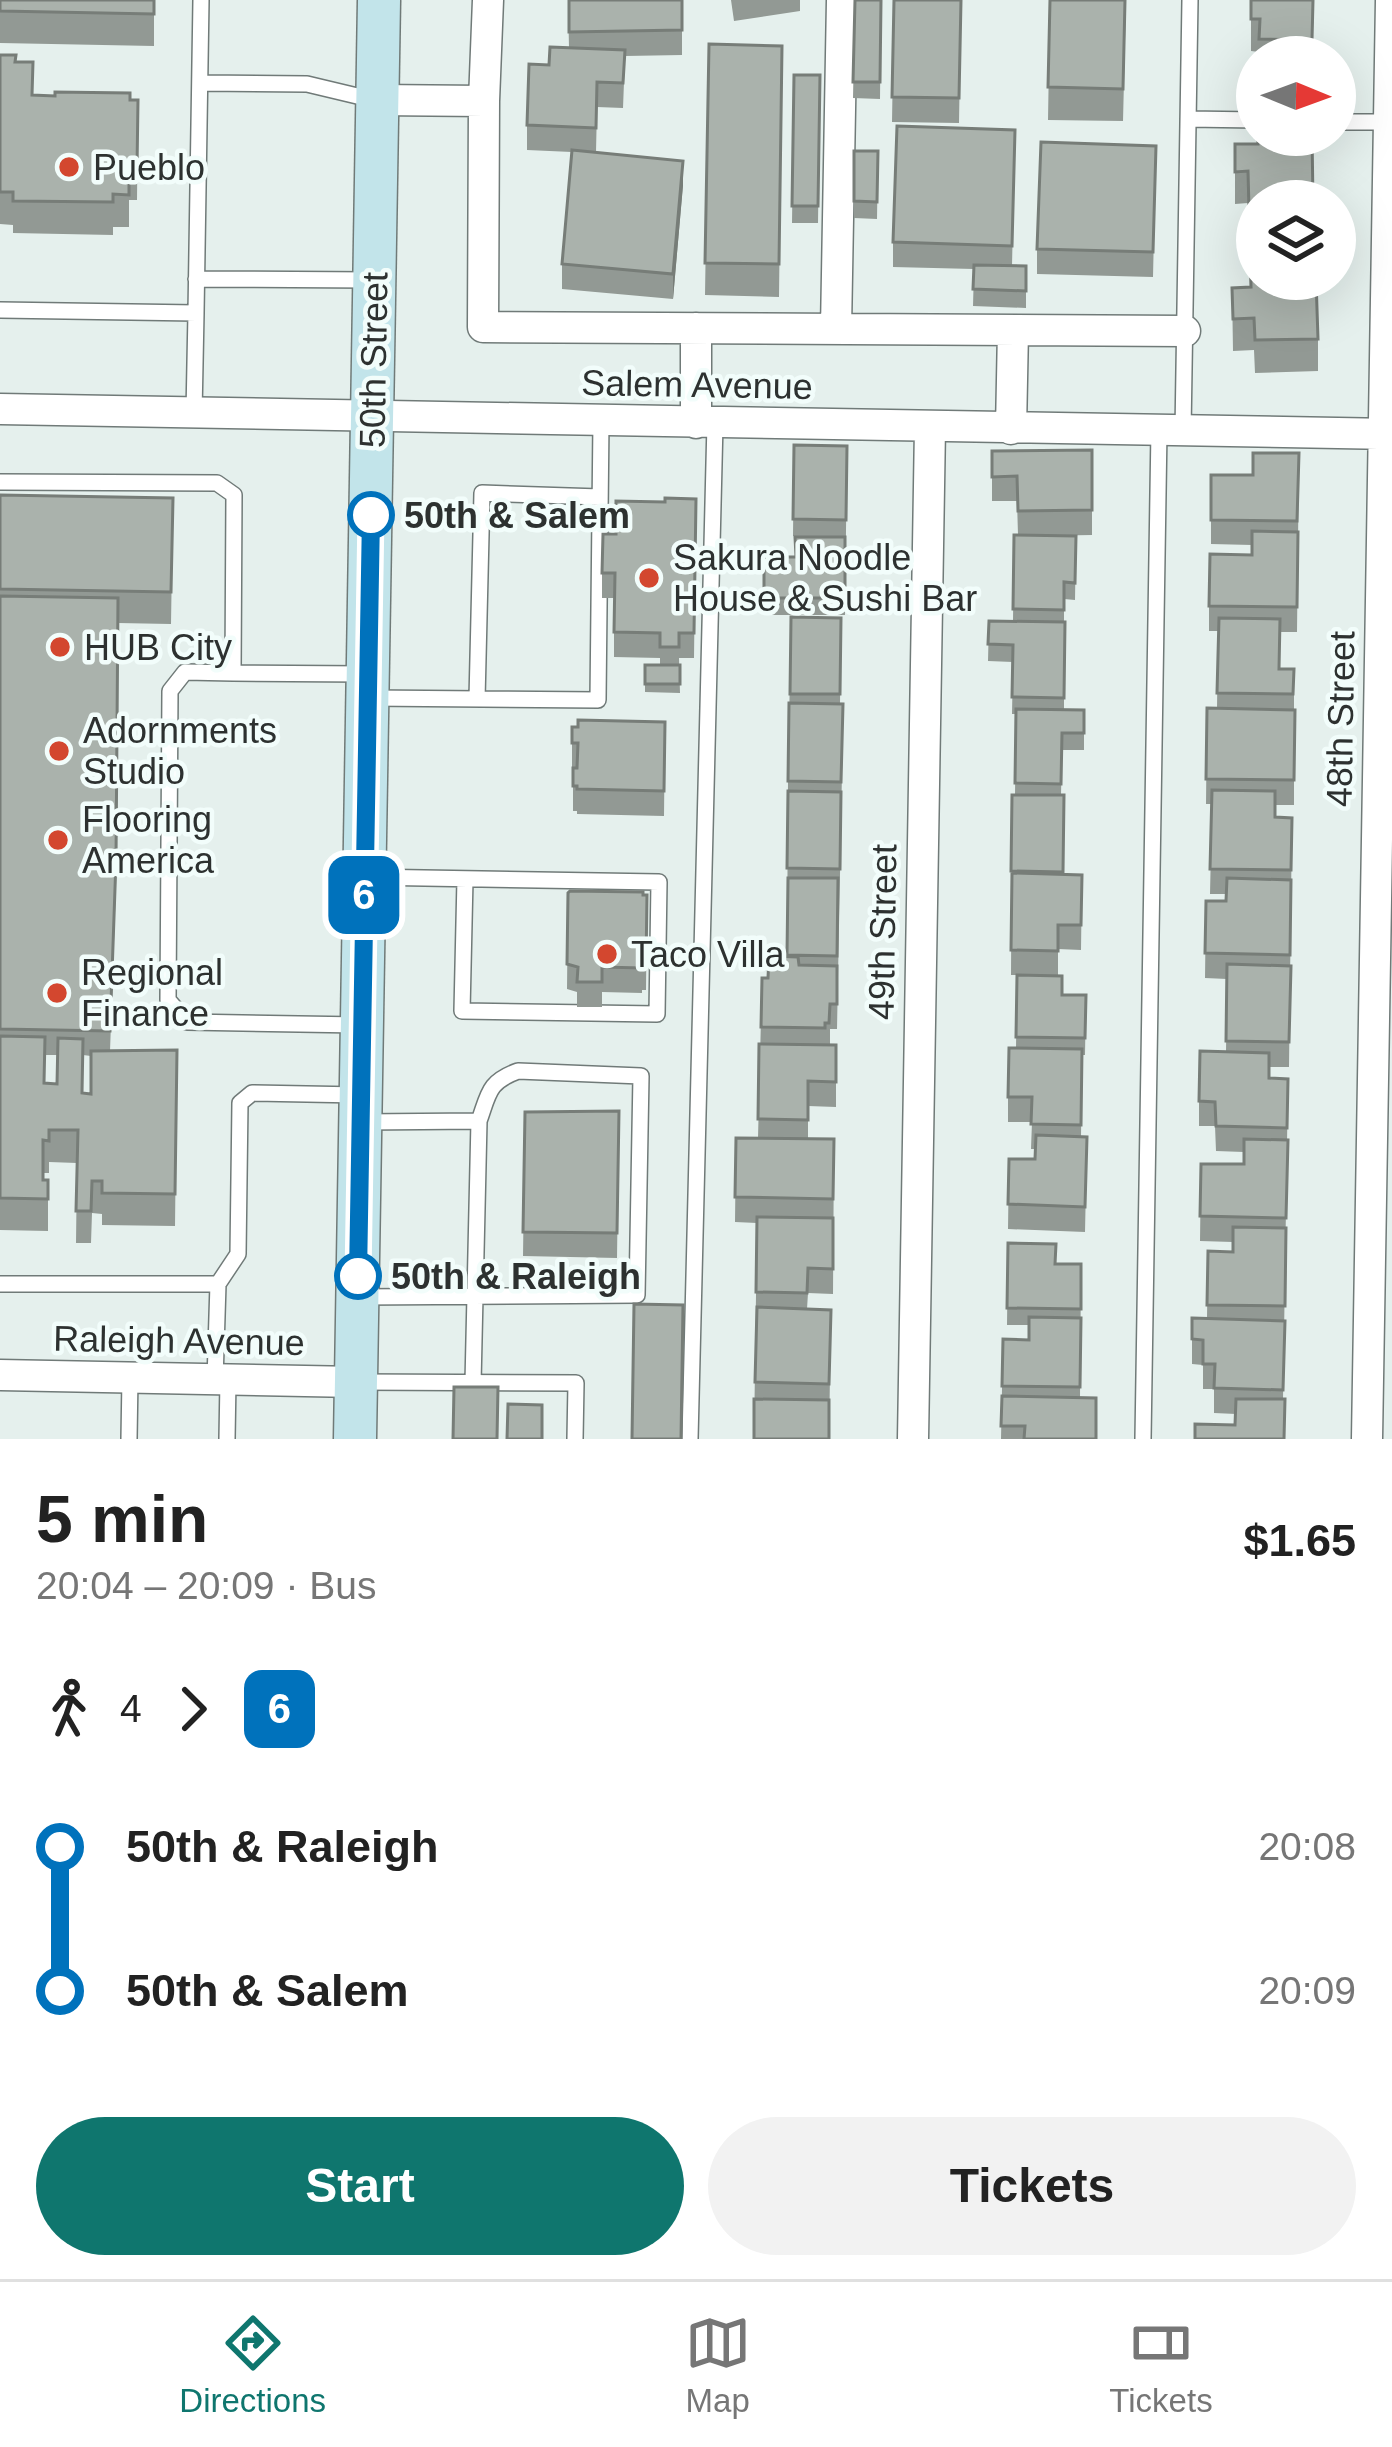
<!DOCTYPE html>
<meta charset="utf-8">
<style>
:root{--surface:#fff;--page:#f2f2f2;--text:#222;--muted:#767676;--line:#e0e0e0;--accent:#0f766e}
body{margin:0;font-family:Arial,sans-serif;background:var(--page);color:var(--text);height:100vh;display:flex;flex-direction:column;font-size:45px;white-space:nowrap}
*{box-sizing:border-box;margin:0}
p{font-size:39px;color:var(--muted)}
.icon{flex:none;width:66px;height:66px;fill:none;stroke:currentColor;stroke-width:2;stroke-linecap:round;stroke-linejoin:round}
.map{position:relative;height:1439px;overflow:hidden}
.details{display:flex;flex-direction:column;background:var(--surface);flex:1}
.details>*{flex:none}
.badge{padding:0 24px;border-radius:18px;font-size:42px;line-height:78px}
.needle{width:78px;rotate:91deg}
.tools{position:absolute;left:1236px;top:36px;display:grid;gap:24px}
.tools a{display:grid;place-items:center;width:120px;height:120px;border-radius:50%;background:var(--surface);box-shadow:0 12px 48px #0002;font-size:60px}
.map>.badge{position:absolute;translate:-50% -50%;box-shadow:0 0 0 6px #fff}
.legs{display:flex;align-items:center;gap:18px;height:132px;padding:0 36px;font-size:39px}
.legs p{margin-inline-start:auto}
.head{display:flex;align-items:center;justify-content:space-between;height:204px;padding:0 36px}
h1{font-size:66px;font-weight:700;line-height:90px}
.action{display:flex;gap:24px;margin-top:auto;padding:24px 36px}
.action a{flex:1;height:138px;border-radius:72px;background:var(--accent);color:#fff;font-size:48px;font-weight:700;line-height:138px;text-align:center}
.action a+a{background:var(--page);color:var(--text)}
ul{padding:0 36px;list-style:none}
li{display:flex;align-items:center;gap:42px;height:144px;font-size:45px}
li i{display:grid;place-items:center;width:18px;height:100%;margin:0 15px;background:currentColor}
li i::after{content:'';width:30px;height:30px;margin:-15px;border:9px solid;border-radius:50%;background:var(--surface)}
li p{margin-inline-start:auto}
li:first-child i{background:linear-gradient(#0000 50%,currentColor 0)}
li:last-child i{background:linear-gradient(currentColor 50%,#0000 0)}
.tab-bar{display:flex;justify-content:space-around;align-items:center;height:168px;border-top:3px solid var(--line);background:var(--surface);font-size:33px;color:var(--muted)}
.tab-bar a{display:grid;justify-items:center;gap:6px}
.tab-bar .on{color:var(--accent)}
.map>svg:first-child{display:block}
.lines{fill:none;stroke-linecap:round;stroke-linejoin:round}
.service-casing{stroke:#707a78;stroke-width:18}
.minor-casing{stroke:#707a78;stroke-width:33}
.secondary-casing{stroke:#707a78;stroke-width:45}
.service{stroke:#fff;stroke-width:15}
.minor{stroke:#fff;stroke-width:30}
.secondary{stroke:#c2e4ea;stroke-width:42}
.wall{fill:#929994;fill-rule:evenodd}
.shaded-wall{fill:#777d78}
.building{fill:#aab2ac;stroke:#777d78;stroke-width:3}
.line-1-casing{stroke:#fff;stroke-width:27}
.line-1{stroke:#0072bc;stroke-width:18}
.poi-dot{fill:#d3472f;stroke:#f2fdfb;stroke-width:4.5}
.stop-1-dot{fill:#fff;stroke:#0072bc;stroke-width:6}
.labels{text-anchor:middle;stroke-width:9;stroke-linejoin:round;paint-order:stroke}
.poi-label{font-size:36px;fill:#2d3130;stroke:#f2fdfb;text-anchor:start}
.street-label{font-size:36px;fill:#2d3130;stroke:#f2fdfb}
.stop-label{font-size:36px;font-weight:bold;fill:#2d3130;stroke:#f2fdfb;text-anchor:start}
</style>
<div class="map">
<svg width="1392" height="1439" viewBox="0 0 1392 1439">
<rect width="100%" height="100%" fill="#e5f0ed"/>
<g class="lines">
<defs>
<path id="service" d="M200 83 307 84 374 100
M1188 119 1257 120
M1335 122H1389
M196 279 371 280
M0 310 196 313 194 413
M196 313 201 0
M1183 431 1190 0
M0 482 217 483 234 495 233 673 365 674
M233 673 185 672 170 691 168 1000 187 1022 359 1025
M370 698 598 700 601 421
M477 699 482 493 600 497
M367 877 659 882 657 1014 462 1011 465 879
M363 1122 479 1121 473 1383
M0 1284H218L215 1380
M218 1284 238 1254 240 1103 252 1093 359 1095
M360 1297 637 1295 641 1076 518 1071C488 1082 489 1093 479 1121
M358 1382 576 1383 575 1439
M129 1439 130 1378
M227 1439 228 1380
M690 1439 715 423
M1143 1439 1159 430"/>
<path id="minor" d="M488 0 484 101 483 327 1185 331
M377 100 484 101
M836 329 842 0
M0 409 1392 434
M696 423V328
M1011 429 1013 330
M0 1375 356 1382
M913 1439 930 427
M1367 1439 1391 0"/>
<path id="secondary" d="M355 1439 379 0"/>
</defs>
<use href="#service" class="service-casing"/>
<use href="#minor" class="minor-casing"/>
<use href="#secondary" class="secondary-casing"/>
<use href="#service" class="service"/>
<use href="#minor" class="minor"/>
<use href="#secondary" class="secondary"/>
</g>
<path class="wall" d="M0 0H154V46L0 43Z
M568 0H682V55L625 56 623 108 597 107 596 152 683 185 673 299 562 289V264L572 152 527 150V125L549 65 569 48Z
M731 0H800V11L734 21Z
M855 0H881L880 99 853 98Z
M894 0H961L959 123 892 122Z
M1050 0H1126L1123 121 1048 120Z
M1251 0H1314L1312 57H1259V52L1251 51Z
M709 44 782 46 779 297 705 295Z
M0 55 15 62 33 95 138 100 137 200H129V227H113V235L13 233V225L0 224Z
M794 75H820L818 223H792Z
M1015 130 1012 266H1026V308L973 306 974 269 893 267V242Z
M1235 144H1258L1318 339V371L1255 373 1254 350 1233 351 1232 288 1250 287 1248 203 1235 204Z
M1156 146 1153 277 1037 274V249Z
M854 151H878L877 219 854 218Z
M794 445 847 446 845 615H764V557H796L820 537 793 536Z
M1092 450V535L1033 536H1076L1075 600 1064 599V709L1084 710V750H1062L1061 795 1063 874 1082 875 1081 950 1058 949V976L1062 995H1086L1085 1055H1082L1081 1137H1087L1085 1232 1008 1229 1009 1159H1035V1149H1031L1032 1122H1008V1097L1016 1048 1017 975H1011L1012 795H1015L1016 714H1012L1013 662 988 661 989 621H1013L1014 535H1018L1017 501H992V451Z
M1299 453 1297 632H1280V669H1294V805H1275V817L1292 818 1289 1067H1269V1078L1288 1079 1283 1399 1235 1425 1236 1414 1214 1413V1389H1203V1365L1192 1364V1318H1207L1208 1251 1233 1252V1242L1200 1241 1201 1164H1244V1152L1216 1151 1215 1126H1199V1101L1226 1052 1227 979 1205 978 1206 901H1226L1227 894H1210L1212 804H1206L1207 708 1217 709 1218 631H1209V606L1252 555V545L1211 544V475H1253Z
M0 495 173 498 171 624 118 623 116 885 110 1051 177 1050 175 1226 102 1225V1214L92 1213 91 1243H76L77 1163 49 1162V1173H43V1180H48V1231L0 1230ZM45 1055H58L57 1084 45 1083ZM83 1055 91 1056V1094L83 1093Z
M696 499 694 658H679L680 693 645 692V665H660V658L614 657V598H602V573L616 534 665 502Z
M791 617 841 618 840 704 843 721 837 1029H830V1045H836V1107L808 1106V1139H834L833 1294 808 1293 807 1309 831 1310 829 1439H754L757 1223 735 1222 736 1138H758L762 978H768L787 957 788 781Z
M665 722 664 816 577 814V811H573V768H577H572V727Z
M568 893 647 895 646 990H642V993L602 992V1007H577V992L567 989Z
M619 1111 617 1258 523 1256 525 1112Z
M1008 1243 1056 1264H1081L1080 1397 1096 1439H1001L1003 1339 1029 1340V1325H1007Z"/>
<path class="shaded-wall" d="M683 161V185L673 299V274Z"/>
<path class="building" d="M0 0H154V14L0 11Z
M569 0H682V30L569 32Z
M855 0H881L880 82H853Z
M894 0H961L959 98 892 97Z
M1050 0H1125L1123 89 1048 87Z
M1251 0H1313L1312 40 1259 39 1260 19H1251Z
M709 44 782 46 779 264 705 263Z
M550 47 625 50 623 83 597 82 596 128 527 125 529 64 549 65Z
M0 55H16L15 62H33L32 95 55 96V92L130 93V100H138L137 168H129V195L113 194V202L13 201V192H0Z
M794 75H820L818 206H792Z
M897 126 1015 130 1012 246 893 242Z
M1258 135H1312L1313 201H1257V279H1316L1318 339 1255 340 1254 318 1233 319 1232 288 1251 287 1248 171 1235 172V144H1258Z
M1041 142 1156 146 1153 252 1037 249Z
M572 150 683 161 673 274 562 264Z
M854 151H878L877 202 854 201Z
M974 265 1026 266V291L973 289Z
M794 445 847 446 846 520 793 519Z
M1092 450V510L1018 511 1017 476 992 477V451Z
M1253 453H1299L1297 521 1211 520V475H1253Z
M0 495 173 498 171 592 0 589Z
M665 498 696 499 694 633H679V647H660V633L614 632 615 573H602L603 534H616V501L665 502Z
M1252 531 1298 532 1297 607 1209 606 1210 554 1252 555Z
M1014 535 1076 536 1075 583 1064 582V610L1013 609Z
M795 537H845V598H764V557H796Z
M0 596 118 598 116 860 110 1031 0 1029Z
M791 617 841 618 840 694H790Z
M1219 618 1280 619 1279 669H1294L1293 694 1217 693Z
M989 621 1065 622 1064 698 1012 697 1013 645 988 644Z
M645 665H680V684H645Z
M789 703 843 704 841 782 788 781Z
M1207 708 1295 710 1294 780 1206 779Z
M1016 709 1084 710V733H1062L1061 784 1015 783Z
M578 720 665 722 664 791 577 789V786H573V768H577L578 743H572V727H578Z
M1212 790 1275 791V817L1292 818 1291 870 1210 869Z
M788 791 841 792 840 869 787 868Z
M1012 795H1064L1063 872 1011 871Z
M1012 873 1082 875 1081 925H1058V951L1011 950Z
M788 878H838L837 956 787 955Z
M1227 878 1291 880 1290 955 1205 953 1206 901H1226Z
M570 891 643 892V895H647L646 965H642V968L602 967V982H577L578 967 567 964 568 893Z
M769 956 798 957 799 965 837 966V1004H830L829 1023H825V1028L761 1027 762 978H768Z
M1227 964 1291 966 1289 1042 1226 1041Z
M1017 975 1062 976V995H1086L1085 1038 1016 1037Z
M0 1036 45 1037 44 1083 57 1084 58 1038 83 1039 82 1093 91 1094V1051L177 1050 175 1194 102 1193V1181H92L91 1211H76L78 1130H49V1141L43 1140V1180H48V1199L0 1198Z
M759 1044 836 1045V1082L808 1081V1120L758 1119Z
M1009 1048 1082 1049 1081 1125 1031 1124 1032 1097H1008Z
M1200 1051 1269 1053V1078L1288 1079 1287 1128 1216 1126 1215 1102 1199 1101Z
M619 1111 617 1233 523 1232 525 1112Z
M1036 1135 1087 1137 1085 1207 1008 1204 1009 1159H1035Z
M736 1138 834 1139 833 1199 735 1197Z
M1244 1139 1288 1140 1286 1218 1200 1216 1201 1164H1244Z
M757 1217 833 1218V1269L808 1268 807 1293 756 1292Z
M1233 1227 1286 1228 1285 1306 1207 1305 1208 1251 1233 1252Z
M1008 1243 1056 1244 1055 1264H1081V1309L1007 1308Z
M634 1304 683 1305 681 1439H632Z
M757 1307 831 1310 829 1384 755 1382Z
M1029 1317 1081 1318 1080 1387 1002 1386 1003 1339 1029 1340Z
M1192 1318 1285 1321 1283 1390 1214 1388 1215 1364H1203V1340L1192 1339Z
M454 1387H498L497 1439H453Z
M1002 1396 1096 1398V1439H1024L1025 1426H1001Z
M754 1399 829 1400V1439H754Z
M1236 1399H1285L1284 1439H1195V1424L1235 1425Z
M508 1404 542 1405V1439H507Z"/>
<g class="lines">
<defs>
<path id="line-1" d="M358 1276 371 515"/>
</defs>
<use href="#line-1" class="line-1-casing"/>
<use href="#line-1" class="line-1"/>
</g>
<g class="poi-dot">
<circle cx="69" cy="167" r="12"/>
<circle cx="649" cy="578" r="12"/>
<circle cx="60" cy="647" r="12"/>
<circle cx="59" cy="751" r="12"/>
<circle cx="58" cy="840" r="12"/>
<circle cx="607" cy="954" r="12"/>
<circle cx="57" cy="993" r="12"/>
</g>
<g class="stop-1-dot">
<circle cx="371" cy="515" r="21"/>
<circle cx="358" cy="1276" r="21"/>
</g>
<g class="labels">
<g class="poi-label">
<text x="93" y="180">Pueblo</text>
<text x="673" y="570">Sakura Noodle<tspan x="673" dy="41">House &amp; Sushi Bar</tspan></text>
<text x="84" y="660">HUB City</text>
<text x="83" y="743">Adornments<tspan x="83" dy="41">Studio</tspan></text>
<text x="82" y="832">Flooring<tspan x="82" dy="41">America</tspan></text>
<text x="631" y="967">Taco Villa</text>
<text x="81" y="985">Regional<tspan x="81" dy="41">Finance</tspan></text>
</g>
<g class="street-label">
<text transform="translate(373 360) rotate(-89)" y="13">50th Street</text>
<text transform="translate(697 384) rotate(1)" y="13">Salem Avenue</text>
<text transform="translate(1340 719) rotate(-89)" y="13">48th Street</text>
<text transform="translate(882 932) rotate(-89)" y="13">49th Street</text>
<text transform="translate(179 1340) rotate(1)" y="13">Raleigh Avenue</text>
</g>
<g class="stop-label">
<text x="404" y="528">50th &amp; Salem</text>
<text x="391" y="1289">50th &amp; Raleigh</text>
</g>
</g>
</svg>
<div class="tools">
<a><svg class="needle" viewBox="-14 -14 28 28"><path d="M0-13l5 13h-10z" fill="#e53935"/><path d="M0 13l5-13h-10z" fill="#767676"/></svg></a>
<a><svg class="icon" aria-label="layers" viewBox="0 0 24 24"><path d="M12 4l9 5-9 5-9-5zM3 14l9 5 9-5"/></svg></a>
</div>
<b class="badge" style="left:364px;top:895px;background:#0072bc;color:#fff">6</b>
</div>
<section class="details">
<div class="head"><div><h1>5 min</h1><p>20:04 – 20:09 · Bus</p></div><b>$1.65</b></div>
<div class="legs"><svg class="icon" aria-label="walk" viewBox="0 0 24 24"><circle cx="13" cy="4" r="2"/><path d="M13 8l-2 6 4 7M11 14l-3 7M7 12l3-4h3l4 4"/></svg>4<svg class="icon" aria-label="forward" viewBox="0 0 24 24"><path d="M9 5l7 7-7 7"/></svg><b class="badge" style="background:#0072bc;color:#fff">6</b></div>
<ul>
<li><i style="color:#0072bc"></i><b>50th &amp; Raleigh</b><p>20:08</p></li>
<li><i style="color:#0072bc"></i><b>50th &amp; Salem</b><p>20:09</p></li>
</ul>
<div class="action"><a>Start</a><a>Tickets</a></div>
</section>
<nav class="tab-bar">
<a class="on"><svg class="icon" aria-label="directions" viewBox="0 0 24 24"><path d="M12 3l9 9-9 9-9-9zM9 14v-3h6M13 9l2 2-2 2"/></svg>Directions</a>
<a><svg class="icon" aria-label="map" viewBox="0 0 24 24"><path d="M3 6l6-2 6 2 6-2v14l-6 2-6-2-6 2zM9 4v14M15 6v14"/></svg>Map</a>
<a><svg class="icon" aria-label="tickets" viewBox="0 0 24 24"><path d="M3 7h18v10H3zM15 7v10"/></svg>Tickets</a>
</nav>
